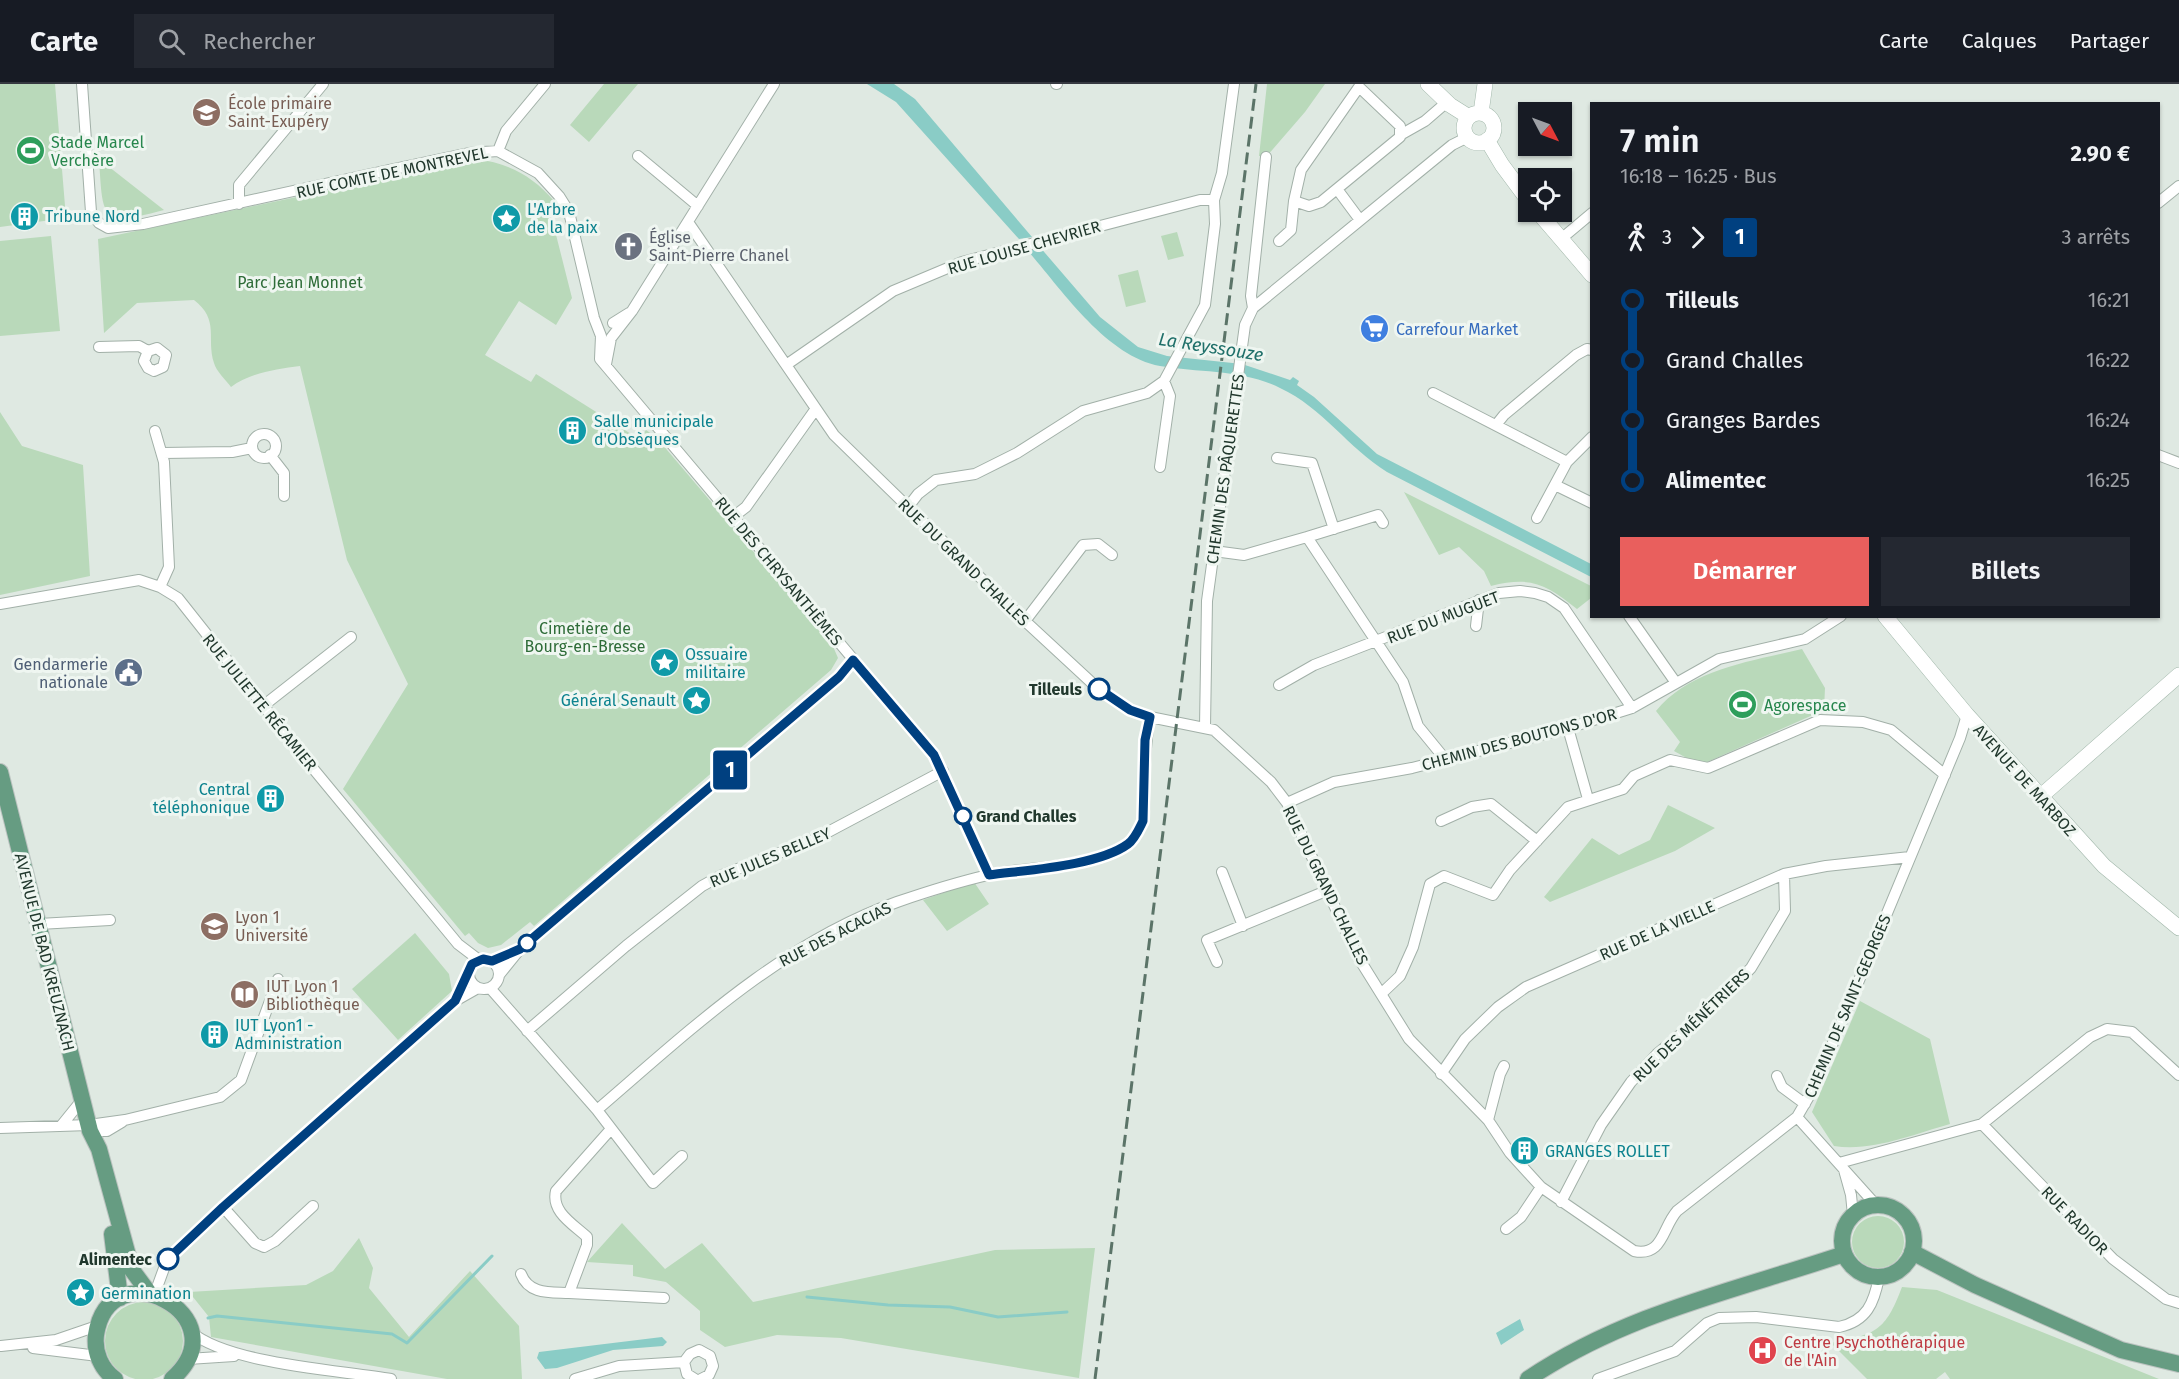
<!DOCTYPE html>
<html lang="fr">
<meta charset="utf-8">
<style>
:root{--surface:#171b24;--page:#242831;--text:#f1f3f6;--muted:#9ea1a6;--line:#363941;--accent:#e95f5d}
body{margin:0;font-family:"Fira Sans",sans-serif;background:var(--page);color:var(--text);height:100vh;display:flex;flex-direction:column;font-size:22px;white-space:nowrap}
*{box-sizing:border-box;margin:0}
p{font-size:20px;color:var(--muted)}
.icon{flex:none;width:33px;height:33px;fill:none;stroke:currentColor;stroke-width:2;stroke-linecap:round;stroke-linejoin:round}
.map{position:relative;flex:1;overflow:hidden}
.panel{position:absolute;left:1590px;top:18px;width:570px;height:516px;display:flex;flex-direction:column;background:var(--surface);border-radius:0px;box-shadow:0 2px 4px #0004}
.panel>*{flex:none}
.badge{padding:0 12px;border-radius:4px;font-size:21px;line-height:39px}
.needle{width:39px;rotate:131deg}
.tools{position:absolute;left:1518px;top:18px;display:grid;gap:12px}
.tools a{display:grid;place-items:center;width:54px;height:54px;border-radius:0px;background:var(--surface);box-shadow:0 2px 4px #0004;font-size:30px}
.map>.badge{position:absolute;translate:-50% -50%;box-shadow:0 0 0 3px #fff}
.legs{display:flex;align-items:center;gap:9px;height:66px;padding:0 30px;font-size:20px}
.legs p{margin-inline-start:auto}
.headline{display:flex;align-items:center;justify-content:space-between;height:102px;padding:0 30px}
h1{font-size:33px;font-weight:600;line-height:45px}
.primary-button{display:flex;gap:12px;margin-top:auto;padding:12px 30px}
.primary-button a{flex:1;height:69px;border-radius:0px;background:var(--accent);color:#fff;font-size:24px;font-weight:600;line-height:69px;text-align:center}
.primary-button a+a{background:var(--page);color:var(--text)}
ul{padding:0 30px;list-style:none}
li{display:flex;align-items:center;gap:21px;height:60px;font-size:22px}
li i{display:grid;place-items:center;width:9px;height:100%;margin:0 8px;background:currentColor}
li i::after{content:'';width:15px;height:15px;margin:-8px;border:4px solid;border-radius:50%;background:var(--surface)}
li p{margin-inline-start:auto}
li:first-child i{background:linear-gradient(#0000 50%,currentColor 0)}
li:last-child i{background:linear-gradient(currentColor 50%,#0000 0)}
header{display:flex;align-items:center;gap:36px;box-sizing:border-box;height:84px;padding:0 30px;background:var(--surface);border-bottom:2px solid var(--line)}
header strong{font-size:28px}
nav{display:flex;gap:33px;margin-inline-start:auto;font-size:21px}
.search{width:420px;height:54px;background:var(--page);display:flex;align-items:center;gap:15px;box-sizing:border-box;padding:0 21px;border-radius:0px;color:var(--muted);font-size:22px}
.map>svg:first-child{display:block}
.green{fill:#b9d9ba}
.water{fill:#8accc6}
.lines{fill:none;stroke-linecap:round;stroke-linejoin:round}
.stream{stroke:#8accc6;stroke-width:3}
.street-casing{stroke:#a2b0a8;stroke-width:12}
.secondary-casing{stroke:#a1b7aa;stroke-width:16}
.primary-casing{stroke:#bcc3c0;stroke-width:18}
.street{stroke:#fff;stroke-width:10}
.secondary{stroke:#fff;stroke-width:15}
.primary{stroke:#669c82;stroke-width:16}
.rail{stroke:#5b7468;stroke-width:3;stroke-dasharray:12 6;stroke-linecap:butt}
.line-1-casing{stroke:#fff;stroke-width:14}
.line-1{stroke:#004080;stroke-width:9}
.stop-1-dot{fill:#fff;stroke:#004080;stroke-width:3}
.labels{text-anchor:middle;stroke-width:6;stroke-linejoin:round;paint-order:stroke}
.education-label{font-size:16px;fill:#785e54;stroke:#eff6f1;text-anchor:start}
.leisure-label{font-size:16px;fill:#27864d;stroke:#eff6f1;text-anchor:start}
.street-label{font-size:16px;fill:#21382d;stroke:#eff6f1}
.culture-label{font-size:16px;fill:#0d838f;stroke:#eff6f1;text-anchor:start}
.worship-label{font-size:16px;fill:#5b616d;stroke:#eff6f1;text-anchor:start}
.park-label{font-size:16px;fill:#2e6c38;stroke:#eff6f1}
.shop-label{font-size:16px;fill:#366cbe;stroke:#eff6f1;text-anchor:start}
.service-label{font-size:16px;fill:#4e5e75;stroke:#eff6f1;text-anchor:end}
.stop-label{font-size:16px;font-weight:bold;fill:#21382d;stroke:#eff6f1;text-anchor:end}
.health-label{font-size:16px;fill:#be3a42;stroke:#eff6f1;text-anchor:start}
.water-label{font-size:18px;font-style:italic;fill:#20706a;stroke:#eff6f1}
</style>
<header>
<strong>Carte</strong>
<div class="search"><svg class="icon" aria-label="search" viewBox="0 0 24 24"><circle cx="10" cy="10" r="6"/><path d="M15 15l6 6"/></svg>Rechercher</div>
<nav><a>Carte</a><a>Calques</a><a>Partager</a></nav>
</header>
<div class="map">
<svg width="2179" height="1295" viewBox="0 0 2179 1295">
<rect width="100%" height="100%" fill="#dfe9e2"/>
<path class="green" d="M0 0H55L66 134 0 143Z
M604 0H638L589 58 570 41Z
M1267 0H1325L1305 28 1266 73 1259 72Z
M99 75 164 126C100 143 103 136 99 75Z
M476 75C508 79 533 92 554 117L550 127 572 214 556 241 519 217 485 271 531 298 536 290 639 355 646 346 656 353 832 560 838 574 831 586 534 842 530 838 501 861 488 864 478 859 469 849 465 852 343 705 408 600 347 476 300 282C276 285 250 289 231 303 226 296 216 287 214 279 206 254 220 236 194 216L137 219 104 249 98 155Z
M1177 148 1184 172 1168 176 1161 152Z
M51 152 60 247 0 252V157Z
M1138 186 1146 218 1126 223 1118 191Z
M0 328 22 362 83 381 90 492 0 511Z
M1404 408 1591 502V514L1577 525C1546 500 1531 492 1491 502L1484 487 1459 463 1439 471Z
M1802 565 1825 604 1824 626 1705 679 1692 677 1674 667 1680 658 1656 627C1690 585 1752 577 1802 565Z
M1668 721 1715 744 1675 767 1550 818 1544 813 1592 754 1619 771 1650 756Z
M974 798 989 820 947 847 923 816Z
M415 849 449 890 452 907 398 956 352 905Z
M1860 917 1930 955 1950 1040C1914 1050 1872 1068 1834 1062L1812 1028Z
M1852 1158a26 26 0 1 1 52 0a26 26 0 1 1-52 0Z
M622 1139 665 1185 702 1159 753 1218 995 1166 1095 1164 1079 1294 841 1254 777 1251 725 1263 700 1246V1227L666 1198 633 1192V1181L587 1178Z
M359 1154 373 1184 369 1204 409 1253 470 1187 519 1242 522 1295H447L211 1253 209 1233 189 1208 306 1201 333 1187Z
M1902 1203 1937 1206 2159 1295H1950L1945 1288 1936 1295H1867L1831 1259C1876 1250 1885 1248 1902 1203Z
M105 1257a39 39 0 1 1 78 0a39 39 0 1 1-78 0Z"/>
<path class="water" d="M867 0H894L915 15 1032 153 1019 155 896 18Z
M1039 162 1100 233 1138 263 1167 272 1242 280 1290 296 1293 293 1299 297 1297 301 1314 313 1377 370 1591 480V493L1387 388C1348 364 1323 324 1280 304 1242 285 1200 289 1160 282 1106 272 1062 206 1028 167Z
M1520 1235 1524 1246 1501 1261 1496 1249Z
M662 1253 667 1258 663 1262 613 1266 557 1284 545 1285 537 1274 539 1268Z"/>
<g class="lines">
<path class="stream" d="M807 1213 888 1221 950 1223 998 1233 1067 1228
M208 1234 217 1232 392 1250 407 1259 492 1172"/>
<defs>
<path id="street" d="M82 0 91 128 99 139 108 144 143 140 389 86 469 69 498 67 538 89 559 112 569 128 594 234 601 252 600 275 934 671 989 791
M1056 0H1057
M1359 3 1400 42V53L1321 118 1309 122 1294 117 1301 86Z
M1402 50 1425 37 1447 18
M498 67 506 47 545 0
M638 72 698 122
M1337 105 1360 136
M2158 119 2179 102
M239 120V101L323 0
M688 138 834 351 1025 537 1092 599 1130 626 1150 633 1214 646 1271 698 1287 719 1358 873 1409 955 1488 1036 1510 1069 1541 1103 1634 1167C1663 1173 1662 1144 1677 1127L1797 1033 1815 1002 1960 654 1967 631
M1561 155 1592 129
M1279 157 1291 146 1294 117
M1253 224 1251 212 1266 73
M613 239 629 229
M99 263 139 262 148 267 157 264 166 271 163 283 154 287 148 284 144 277 148 267
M606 280 611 254 632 227 774 0
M786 281 893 207 962 178 1200 116H1214
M1433 309 1567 378
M1496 341 1504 331 1576 271 1587 265 1592 266
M155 347 164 378 169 483 160 503
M252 362a12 12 0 1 1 24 0a12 12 0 1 1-24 0Z
M163 369 232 368 252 364
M270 371 284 389V412
M2158 371 2179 379
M1277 374 1312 379 1334 445
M1160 383 1170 312 1164 297
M1555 401 1592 419
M908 423 918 410 936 396 975 390 1017 369 1083 327 1147 309 1164 297 1205 221 1215 140 1214 116 1222 89 1234 0
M733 433 746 423 815 326
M1537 434 1567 378 1592 353
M1307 453 1378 431 1383 439
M1214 467 1244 471 1307 453 1403 598 1418 642 1445 675
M0 520 139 496 160 503 178 514 311 682 458 860 479 876
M1629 532 1676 599
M1025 537 1083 461 1098 460 1112 471
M1476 542 1479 516
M1279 601 1314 581 1499 509 1520 507 1535 509 1548 513 1564 524 1632 624
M263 622 351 553
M1205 643 1207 517 1245 241 1253 224 1452 61 1468 53
M1568 644 1588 715
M1287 719 1334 698 1412 684 1568 644 1632 624 1719 575 1805 555 1841 532
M1441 737 1472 723 1491 720 1537 757
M1222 788 1243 842
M39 840 110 836
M469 890a15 15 0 1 1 30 0a15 15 0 1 1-30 0Z
M1217 878 1207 856 1326 807
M499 891 520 865 839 593 853 576
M490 904 597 1026 653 1099 682 1072
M1381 910 1400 892 1413 863 1430 800 1444 792 1493 811 1510 786 1568 723 1623 705 1634 692 1670 676 1708 684 1820 636 1863 638 1891 646 1945 691
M527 947 626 862 702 802 722 791 813 756 943 687
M1441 990 1465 955 1498 923 1526 903 1784 790 1826 782 1910 773
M1777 992 1782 1003 1805 1020
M597 1026C689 947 780 860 897 818 926 808 958 798 988 791 1027 782 1097 785 1128 759 1134 755 1141 744 1143 737 1145 727 1144 715 1144 705 1145 681 1145 657 1150 633
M1797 1033 1876 1121
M1488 1036 1500 990 1504 982
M1982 1040 2113 1175 2166 1215 2179 1219
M61 1042 82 1016
M0 1044 89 1041 125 1036 220 1013 241 996 278 895
M611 1045 556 1107C551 1128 573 1140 587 1153V1161L569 1209 664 1214
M90 1047H107L122 1038
M1839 1079 1982 1040 2090 953 2107 945 2132 948 2179 991
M1844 1086 1851 1111 1853 1131
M1561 1118 1601 1041 1631 998 1657 970 1708 928 1751 884 1785 827 1784 790
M223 1123 255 1159 264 1163 275 1157 313 1122
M1506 1145 1521 1133 1541 1103
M521 1190C529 1211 551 1208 569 1209
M155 1209 167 1176 203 1141 455 917 478 904
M191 1248C229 1280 339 1286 391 1295
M1 1262 56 1256 97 1242
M33 1264 98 1272
M188 1275 234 1272
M575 1295 619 1282 684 1278
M695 1295 687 1290 684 1278 690 1270 699 1266 710 1272 713 1282 709 1291 701 1295
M1598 1295 1675 1267 1707 1239 1719 1234 1756 1233 1839 1243C1867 1237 1874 1219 1879 1193"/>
<path id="secondary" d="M1428 0 1450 21 1469 33
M1481 29 1485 0
M1464 44a15 15 0 1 1 30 0a15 15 0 1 1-30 0Z
M1487 56 1502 81 1528 116
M1538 128 1592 191
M1885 532 1967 631 2104 782 2179 844
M2040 713 2179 591"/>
<path id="primary" d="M0 688 90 1047 99 1065 132 1186 149 1209
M1842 1157a36 36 0 1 1 72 0a36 36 0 1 1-72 0Z
M112 1150 120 1214
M1912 1168 1975 1201 2121 1266 2179 1280
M115 1295C101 1285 94 1268 96 1251 109 1163 243 1232 172 1295
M1528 1295C1626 1229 1734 1207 1844 1170"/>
</defs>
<use href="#street" class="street-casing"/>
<use href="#secondary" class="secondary-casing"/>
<use href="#primary" class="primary-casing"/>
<use href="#street" class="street"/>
<use href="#secondary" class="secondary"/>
<use href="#primary" class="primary"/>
<path class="rail" d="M1095 1295 1256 0"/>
</g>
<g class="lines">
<defs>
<path id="line-1" d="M168 1175 223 1123 455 917 472 880 483 875 492 877 520 865 839 593 853 576 934 671 989 791C1026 786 1098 782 1128 760 1135 755 1139 745 1143 737L1145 656 1150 633 1130 626 1099 605"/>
</defs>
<use href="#line-1" class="line-1-casing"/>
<use href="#line-1" class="line-1"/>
</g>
<defs>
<symbol id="school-disc" viewBox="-11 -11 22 22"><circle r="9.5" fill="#8d6e63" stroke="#eff6f1"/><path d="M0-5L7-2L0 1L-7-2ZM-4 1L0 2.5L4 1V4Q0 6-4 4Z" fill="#fff"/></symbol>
<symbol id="stadium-disc" viewBox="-11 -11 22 22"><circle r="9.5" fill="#2e9e5b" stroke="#eff6f1"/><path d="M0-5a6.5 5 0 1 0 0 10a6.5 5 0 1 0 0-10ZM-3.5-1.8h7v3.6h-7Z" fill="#fff"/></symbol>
<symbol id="building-disc" viewBox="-11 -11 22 22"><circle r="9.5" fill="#0f9aa8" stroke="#eff6f1"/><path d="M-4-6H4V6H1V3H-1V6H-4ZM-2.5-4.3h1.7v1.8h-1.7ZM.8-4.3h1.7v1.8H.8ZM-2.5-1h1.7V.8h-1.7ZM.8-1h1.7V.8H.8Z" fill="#fff"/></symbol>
<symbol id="sight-disc" viewBox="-11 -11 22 22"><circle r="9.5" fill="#0f9aa8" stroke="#eff6f1"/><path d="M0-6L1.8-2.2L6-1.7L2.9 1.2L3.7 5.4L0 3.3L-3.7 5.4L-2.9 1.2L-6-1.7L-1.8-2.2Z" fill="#fff"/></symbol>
<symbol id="church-disc" viewBox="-11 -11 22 22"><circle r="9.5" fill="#6b7280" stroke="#eff6f1"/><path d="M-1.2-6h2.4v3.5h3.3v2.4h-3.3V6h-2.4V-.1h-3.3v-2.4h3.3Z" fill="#fff"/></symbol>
<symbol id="supermarket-disc" viewBox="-11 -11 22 22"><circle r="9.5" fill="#3f7fe0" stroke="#eff6f1"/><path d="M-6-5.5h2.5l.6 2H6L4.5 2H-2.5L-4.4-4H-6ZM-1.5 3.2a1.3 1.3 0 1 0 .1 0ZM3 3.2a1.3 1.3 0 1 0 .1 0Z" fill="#fff"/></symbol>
<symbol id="civic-disc" viewBox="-11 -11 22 22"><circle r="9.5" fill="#5c6f8a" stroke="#eff6f1"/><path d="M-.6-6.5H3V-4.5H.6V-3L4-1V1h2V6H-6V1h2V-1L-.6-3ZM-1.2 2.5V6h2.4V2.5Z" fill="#fff"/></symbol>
<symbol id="university-disc" viewBox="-11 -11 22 22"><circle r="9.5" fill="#8d6e63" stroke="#eff6f1"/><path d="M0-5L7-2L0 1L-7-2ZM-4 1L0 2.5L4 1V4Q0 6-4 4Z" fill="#fff"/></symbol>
<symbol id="library-disc" viewBox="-11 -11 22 22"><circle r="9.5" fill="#8d6e63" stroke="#eff6f1"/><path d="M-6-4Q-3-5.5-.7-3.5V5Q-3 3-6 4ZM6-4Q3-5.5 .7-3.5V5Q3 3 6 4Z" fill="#fff"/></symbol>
<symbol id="hospital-disc" viewBox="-11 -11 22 22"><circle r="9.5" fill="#e0444e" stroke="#eff6f1"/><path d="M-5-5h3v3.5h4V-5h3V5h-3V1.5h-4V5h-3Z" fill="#fff"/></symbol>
</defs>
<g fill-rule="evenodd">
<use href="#school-disc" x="190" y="12" width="33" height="33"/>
<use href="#stadium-disc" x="14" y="50" width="33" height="33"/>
<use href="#building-disc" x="8" y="116" width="33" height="33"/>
<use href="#sight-disc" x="490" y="118" width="33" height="33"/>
<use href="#church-disc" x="612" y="146" width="33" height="33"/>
<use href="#supermarket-disc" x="1358" y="228" width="33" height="33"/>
<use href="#building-disc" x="556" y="330" width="33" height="33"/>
<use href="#sight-disc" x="648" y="562" width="33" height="33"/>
<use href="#civic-disc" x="112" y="572" width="33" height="33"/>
<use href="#sight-disc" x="680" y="600" width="33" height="33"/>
<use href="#stadium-disc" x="1726" y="604" width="33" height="33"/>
<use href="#building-disc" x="254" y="698" width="33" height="33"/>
<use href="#university-disc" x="198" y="826" width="33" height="33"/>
<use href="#library-disc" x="228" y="894" width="33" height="33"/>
<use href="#building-disc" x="198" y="934" width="33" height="33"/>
<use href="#building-disc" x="1508" y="1050" width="33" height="33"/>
<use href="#sight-disc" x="64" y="1192" width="33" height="33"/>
<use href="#hospital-disc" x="1746" y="1250" width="33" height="33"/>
</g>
<g class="stop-1-dot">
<circle cx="1099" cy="605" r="10"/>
<circle cx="963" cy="732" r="8"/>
<circle cx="527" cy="859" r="8"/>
<circle cx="168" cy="1175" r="10"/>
</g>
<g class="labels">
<g class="education-label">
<text x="228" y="25">École primaire<tspan x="228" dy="18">Saint-Exupéry</tspan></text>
<text x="235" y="839">Lyon 1<tspan x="235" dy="18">Université</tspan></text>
<text x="266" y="908">IUT Lyon 1<tspan x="266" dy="18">Bibliothèque</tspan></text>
</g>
<g class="leisure-label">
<text x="51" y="64">Stade Marcel<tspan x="51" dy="18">Verchère</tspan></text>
<text x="1764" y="627">Agorespace</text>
</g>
<g class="street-label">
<text transform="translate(392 88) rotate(-12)" y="6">RUE COMTE DE MONTREVEL</text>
<text transform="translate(1024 163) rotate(-16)" y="6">RUE LOUISE CHEVRIER</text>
<text transform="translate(1225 385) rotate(-82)" y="6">CHEMIN DES PÂQUERETTES</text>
<text transform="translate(964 478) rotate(44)" y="6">RUE DU GRAND CHALLES</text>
<text transform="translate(779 487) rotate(50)" y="6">RUE DES CHRYSANTHÈMES</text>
<text transform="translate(1443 533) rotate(-21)" y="6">RUE DU MUGUET</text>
<text transform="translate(260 618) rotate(51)" y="6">RUE JULIETTE RÉCAMIER</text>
<text transform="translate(1519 655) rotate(-15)" y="6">CHEMIN DES BOUTONS D'OR</text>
<text transform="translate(2025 696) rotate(48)" y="6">AVENUE DE MARBOZ</text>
<text transform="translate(770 773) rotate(-23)" y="6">RUE JULES BELLEY</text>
<text transform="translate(1326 801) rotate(64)" y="6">RUE DU GRAND CHALLES</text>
<text transform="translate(1657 846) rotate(-24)" y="6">RUE DE LA VIELLE</text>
<text transform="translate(835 850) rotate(-27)" y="6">RUE DES ACACIAS</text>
<text transform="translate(45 868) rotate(76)" y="6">AVENUE DE BAD KREUZNACH</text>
<text transform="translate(1847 922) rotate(-67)" y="6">CHEMIN DE SAINT-GEORGES</text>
<text transform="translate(1691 941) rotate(-44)" y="6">RUE DES MÉNÉTRIERS</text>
<text transform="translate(2075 1136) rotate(46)" y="6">RUE RADIOR</text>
</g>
<g class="culture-label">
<text x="527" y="131">L'Arbre<tspan x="527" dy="18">de la paix</tspan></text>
<text x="45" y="138">Tribune Nord</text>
<text x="594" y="343">Salle municipale<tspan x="594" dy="18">d'Obsèques</tspan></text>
<text x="685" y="576">Ossuaire<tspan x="685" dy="18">militaire</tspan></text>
<text x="676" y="622" text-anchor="end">Général Senault</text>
<text x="250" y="711" text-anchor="end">Central<tspan x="250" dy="18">téléphonique</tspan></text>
<text x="235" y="947">IUT Lyon1 -<tspan x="235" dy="18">Administration</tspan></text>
<text x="1545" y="1073">GRANGES ROLLET</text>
<text x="101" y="1215">Germination</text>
</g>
<g class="worship-label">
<text x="649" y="159">Église<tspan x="649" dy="18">Saint-Pierre Chanel</tspan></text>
</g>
<g class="park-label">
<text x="300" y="204">Parc Jean Monnet</text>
<text x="585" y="550">Cimetière de<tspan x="585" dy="18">Bourg-en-Bresse</tspan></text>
</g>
<g class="shop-label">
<text x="1396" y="251">Carrefour Market</text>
</g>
<g class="service-label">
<text x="108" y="586">Gendarmerie<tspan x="108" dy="18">nationale</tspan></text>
</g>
<g class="stop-label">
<text x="1082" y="611">Tilleuls</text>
<text x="976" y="738" text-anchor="start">Grand Challes</text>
<text x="152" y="1181">Alimentec</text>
</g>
<g class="health-label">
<text x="1784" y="1264">Centre Psychothérapique<tspan x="1784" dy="18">de l'Ain</tspan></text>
</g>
<g class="water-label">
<text transform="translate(1211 263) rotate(9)" y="6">La Reyssouze</text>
</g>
</g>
</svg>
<div class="tools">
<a><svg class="needle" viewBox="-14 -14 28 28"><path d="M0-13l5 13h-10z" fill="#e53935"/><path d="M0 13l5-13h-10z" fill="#9ea1a6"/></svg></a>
<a><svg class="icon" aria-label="locate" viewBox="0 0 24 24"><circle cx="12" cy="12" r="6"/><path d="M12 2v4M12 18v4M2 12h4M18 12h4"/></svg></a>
</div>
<b class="badge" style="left:730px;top:686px;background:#004080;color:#fff">1</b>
<section class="panel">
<div class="headline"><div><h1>7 min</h1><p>16:18 – 16:25 · Bus</p></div><b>2.90 €</b></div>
<div class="legs"><svg class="icon" aria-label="walk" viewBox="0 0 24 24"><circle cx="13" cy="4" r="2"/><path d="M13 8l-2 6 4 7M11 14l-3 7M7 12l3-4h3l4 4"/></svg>3<svg class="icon" aria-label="forward" viewBox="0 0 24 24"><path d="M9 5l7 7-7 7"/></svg><b class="badge" style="background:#004080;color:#fff">1</b><p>3 arrêts</p></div>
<ul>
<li><i style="color:#004080"></i><b>Tilleuls</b><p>16:21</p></li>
<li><i style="color:#004080"></i><span>Grand Challes</span><p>16:22</p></li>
<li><i style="color:#004080"></i><span>Granges Bardes</span><p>16:24</p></li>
<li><i style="color:#004080"></i><b>Alimentec</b><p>16:25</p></li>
</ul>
<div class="primary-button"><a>Démarrer</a><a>Billets</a></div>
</section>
</div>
